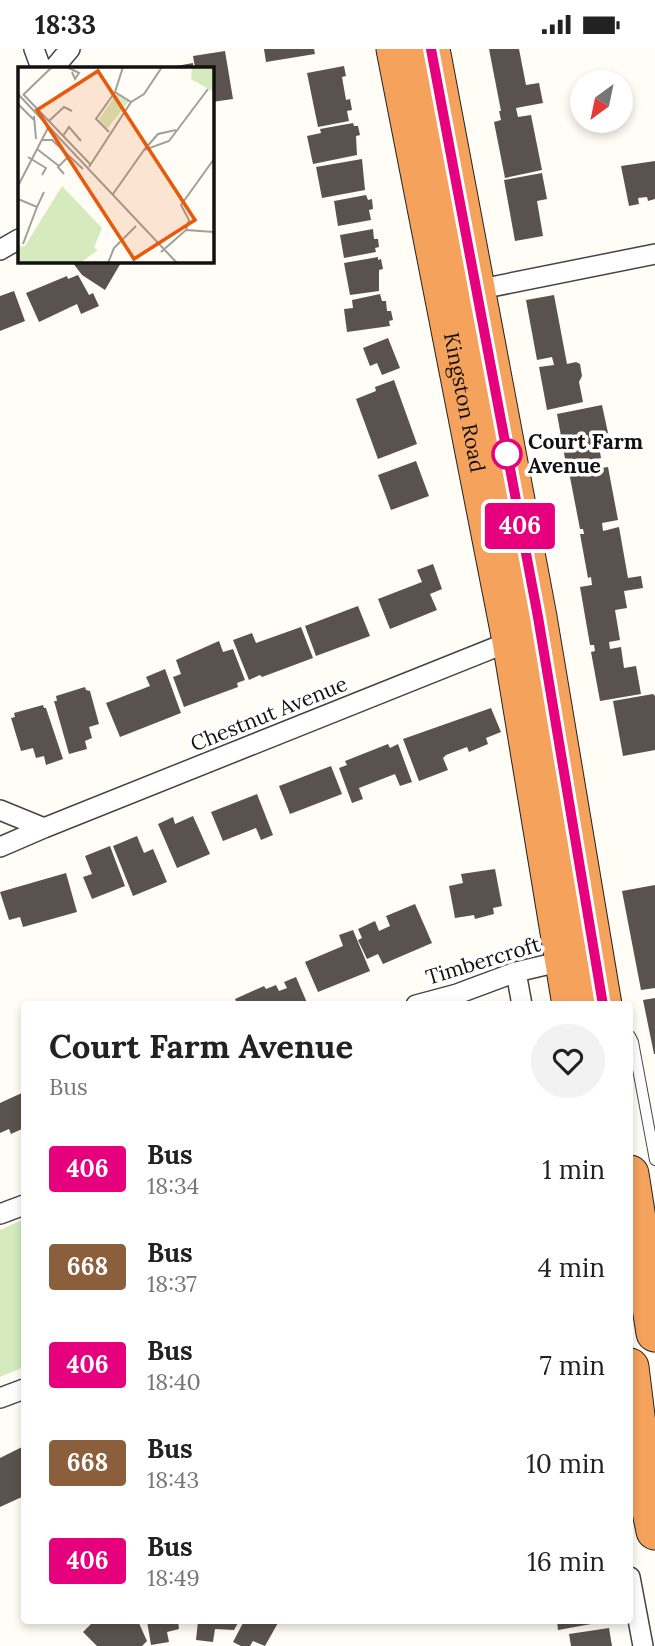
<!DOCTYPE html>
<style>
:root{--surface:#fff;--page:#f2f2f2;--text:#222;--muted:#767676}
body{margin:0;font-family:Lora,serif;background:var(--page);color:var(--text);height:100vh;display:flex;flex-direction:column;font-size:26px;white-space:nowrap}
*{box-sizing:border-box;margin:0}
p{font-size:23px;color:var(--muted)}
.icon{flex:none;width:38px;height:38px;fill:none;stroke:currentColor;stroke-width:2;stroke-linecap:round;stroke-linejoin:round}
.map{position:relative;flex:1;overflow:hidden}
.panel{position:absolute;left:21px;top:952px;width:612px;height:623px;display:flex;flex-direction:column;background:var(--surface);border-radius:7px;box-shadow:0 4px 10px #0003}
.panel>*{flex:none}
.badge{padding:0 14px;border-radius:5px;font-size:24px;line-height:46px}
.needle{width:46px;rotate:213deg}
.buttons{position:absolute;left:570px;top:21px;display:grid;gap:14px}
.buttons a{display:grid;place-items:center;width:63px;height:63px;border-radius:50%;background:var(--surface);box-shadow:0 4px 10px #0003;font-size:35px}
.map>.badge{position:absolute;translate:-50% -50%;box-shadow:0 0 0 4px #fff}
.round{display:grid;place-items:center;flex:none;width:74px;height:74px;border-radius:37px;background:var(--page)}
.head{display:flex;align-items:center;justify-content:space-between;height:119px;padding:0 28px}
h1{font-size:33px;font-weight:700;line-height:52px}
ul{padding:0;list-style:none}
li{display:flex;align-items:center;gap:21px;height:98px;padding:0 28px}
li div{flex:1}
li b{display:block;font-size:26px}
li em{font-style:normal}
li .badge{min-width:77px;font-weight:700;text-align:center}
.status{display:flex;justify-content:space-between;align-items:center;height:49px;padding:0 35px;background:var(--surface);direction:ltr}
.status svg{height:19px;fill:currentColor}
.map>svg:first-child{display:block}
.green{fill:#d5ebbd}
.building{fill:#5a524d}
.lines{fill:none;stroke-linecap:round;stroke-linejoin:round}
.lane-casing{stroke:#444;stroke-width:12}
.street-casing{stroke:#444;stroke-width:22}
.highway-casing{stroke:#222;stroke-width:39}
.lane{stroke:#fff;stroke-width:10}
.street{stroke:#fff;stroke-width:19}
.highway{stroke:#f5a25d;stroke-width:37}
.line-casing{stroke:#fff;stroke-width:16}
.line{stroke:#e6007e;stroke-width:10}
.stop-dot{fill:#fff;stroke:#e6007e;stroke-width:3.5}
.labels{text-anchor:middle;stroke-width:7;stroke-linejoin:round;paint-order:stroke}
.street-label{font-size:21px;fill:#111;stroke:#fff}
.stop-label{font-size:21px;font-weight:bold;fill:#111;stroke:#fff;text-anchor:start}
.inset-road{fill:none;stroke:#a09f9a;stroke-width:2}
.view{fill:#e8590c;fill-opacity:0.15;stroke:#e8590c;stroke-width:3.5}
.inset-edge{fill:none;stroke:#111;stroke-width:3.5}
</style>
<div class="status"><b>18:33</b><svg viewBox="0 0 49 12"><path d="M0 12V9h3v3zM5 12V6h3v6zM10 12V3h3v9zM15 12V0h3v12zM26 1h20v11H26zM47 4h2v5h-2z"/></svg></div>
<div class="map">
<svg width="655" height="1597" viewBox="0 0 655 1597">
<rect width="100%" height="100%" fill="#fffdf5"/>
<path class="green" d="M24 1170V1318L0 1328V1181Z"/>
<path class="building" d="M264 0H314L315 5 266 13Z
M489 0H519L526 36 539 34 543 54 516 59 518 68 531 66 542 121 505 129 494 73 501 71 499 62H501Z
M225 2 233 50 212 53V19H195L193 7Z
M193 14V19H171V18Z
M344 17 346 27 342 28 346 51 350 50 352 61 347 62 349 72 318 78 307 24Z
M353 74 354 77H358L360 86 356 87 357 106 313 115 307 87 321 84 320 80Z
M362 110 365 141 322 149 316 118Z
M655 112V150L648 152 647 148 638 149 639 155 629 157 621 117Z
M542 124 547 150 537 152 543 187 515 192 504 131Z
M366 146 368 151 372 150 373 160 369 161 371 171 338 177 334 152Z
M373 180 374 190H378L379 198 375 199 376 203 344 209 340 186Z
M378 208V211L381 210 383 220 379 221V242L350 246 344 214Z
M75 212H122L105 241 82 226 73 214Z
M78 226 89 246 93 244 99 257 81 265 77 255 39 273 26 244 67 227 68 230Z
M14 242 25 272 0 282V247Z
M380 245 382 252H386L387 262H391L393 271 389 272 390 277 347 283 344 260 353 259 352 251Z
M554 246 567 315 576 313 580 315 582 327 579 333 583 353 547 361 539 318 554 316 552 308 537 311 526 251Z
M388 289 400 319 382 326 377 314 370 317 363 299Z
M394 331 417 395 378 410 356 350 376 342 375 338Z
M602 356 608 384 597 386 601 409 566 415 557 365Z
M416 412 429 447 391 461 378 426Z
M608 418 618 471 602 474 603 482 619 478 628 529 641 527 643 539 624 542 627 559 615 561 620 591 609 593 610 600 621 598 624 619 636 617 641 645 600 652 591 603 595 602 594 596H590L580 538 592 536 591 528 588 529 580 485H584L583 480H580L569 423 587 420 589 426 596 425 595 420Z
M433 515 442 540 430 545 437 561 390 580 378 550 422 533 417 521Z
M358 557 370 587 316 607 305 577Z
M301 578 313 609 262 628 260 626 249 631 233 591 252 584 256 594Z
M219 592 223 603 233 600 245 631 237 634 238 638 184 658 173 628 181 625 176 611Z
M165 620 181 664 120 688 106 654 150 637 146 628Z
M85 638 86 641 90 642 99 675 89 678 92 689 85 692 87 700 69 705 54 652H57L56 647Z
M653 645 655 647V701L623 707 613 652Z
M43 656 44 659H46L63 710 46 716 44 707 36 709 33 699 21 702 11 669 15 668 14 664Z
M491 659 501 683 486 689 488 695 469 703 467 698 446 706 443 709 448 721 419 732 403 690Z
M388 695 390 699 398 695 412 733 400 737 395 725 359 739 363 750 352 754 339 719 347 716 345 712Z
M331 717 342 745 290 765 279 737Z
M257 745 273 786 261 791 256 779 223 792 211 763Z
M193 767 210 805 177 819 158 775 173 768 175 775Z
M137 787 144 804 153 800 167 833 133 847 113 797Z
M110 797 125 837 92 850 83 828 92 825 85 807Z
M495 820 502 857 493 859 494 865 475 870 474 866 455 869 449 837 463 834 461 825Z
M66 824 77 863 23 878 20 868 9 871 0 843Z
M655 836V939L641 941 622 842Z
M415 855 432 894 383 915 378 905 367 910 358 891 362 889 358 880 375 872 379 882 390 877 386 867Z
M353 881 370 922 318 943 305 913 343 897 339 886Z
M296 928 308 956H238L235 950 264 937 266 940 276 936 279 942 287 939 284 933Z
M655 949V1005H654L643 951Z
M24 1043V1079L11 1085 9 1080 0 1084V1054Z
M24 1397V1447L0 1458V1409Z
M94 1572H138L147 1592 142 1597H97L83 1583Z
M147 1572H178L179 1580 167 1583 169 1593 151 1596Z
M198 1572H239L234 1581 215 1580 213 1593 196 1591Z
M244 1572H279L265 1597 253 1592 250 1597H241L233 1593Z
M557 1572H597V1574L558 1581Z
M609 1579 612 1597H571L569 1585Z"/>
<g class="lines">
<defs>
<path id="lane" d="M630 987 633 993 655 1111"/>
<path id="street" d="M34 0 41 19
M54 19 70 0
M0 201 19 190
M476 241 655 205
M0 761 44 779 511 592
M0 798 44 779
M516 923 522 956
M416 956 457 945 516 923 563 912
M0 1165 24 1156
M0 1349 24 1340
M630 1528 643 1597"/>
<g id="highway">
<path id="s1" d="M395 0 511 592 571 956"/>
<path d="M431 0 538 568 603 956"/>
<path d="M630 1125 655 1284"/>
<path d="M630 1318 643 1424 655 1482"/>
</g>
</defs>
<use href="#lane" class="lane-casing"/>
<use href="#street" class="street-casing"/>
<use href="#highway" class="highway-casing"/>
<use href="#lane" class="lane"/>
<use href="#street" class="street"/>
<use href="#highway" class="highway"/>
</g>
<g class="lines">
<defs>
<path id="line" d="M431 0 538 568 603 956"/>
</defs>
<use href="#line" class="line-casing"/>
<use href="#line" class="line"/>
</g>
<circle class="stop-dot" cx="507" cy="405" r="14"/>
<g class="labels">
<g class="street-label">
<text dy="7" stroke="none"><textPath href="#s1" startOffset="360">Kingston Road</textPath></text>
<text transform="translate(269 665) rotate(-22)" y="7">Chestnut Avenue</text>
<text transform="translate(483 912) rotate(-17)" y="7">Timbercroft</text>
</g>
<g class="stop-label">
<text x="528" y="400">Court Farm<tspan x="528" dy="24">Avenue</tspan></text>
</g>
</g>
<g transform="translate(18 18)">
<rect width="196" height="196" fill="#fffdf5"/>
<path d="M174 0H196V25L173 12ZM98 27 111 34 89 62 80 54ZM44 119 84 161 76 181 80 183 62 196H0V180L7 179Z" fill="#d5ebbd"/>
<path class="inset-road" d="M49 0 61 6 57 12 54 5M0 27 159 196M5 27 73 98M5 28 34 0M113 35 126 27 144 0M0 37 16 53M16 49 18 72M31 54 46 40 54 44M91 65 78 52 97 25M45 69 51 60 63 74M23 73H34L65 102M19 82 41 99M126 83 140 67 158 63M10 90 28 101 24 108M71 100 113 35 97 25 105 0M46 107 40 100 50 90M0 119 31 59M95 127 126 83 151 74 190 22M0 132 19 140 26 125M168 163 196 165M5 177 19 140M143 185 168 163 171 153 163 138 196 92M90 196 96 181 118 159"/>
<path class="view" d="M80 4 177 153 116 192 19 43Z"/>
<rect width="196" height="196" class="inset-edge"/>
</g>
</svg>
<div class="buttons">
<a><svg class="needle" viewBox="-14 -14 28 28"><path d="M0-13l5 13h-10z" fill="#e53935"/><path d="M0 13l5-13h-10z" fill="#767676"/></svg></a>
</div>
<b class="badge" style="left:520px;top:477px;background:#e6007e;color:#fff">406</b>
<section class="panel">
<div class="head"><div><h1>Court Farm Avenue</h1><p>Bus</p></div><a class="round"><svg class="icon" aria-label="heart" viewBox="0 0 24 24"><path d="M12 20l-8-8c-3-5 5-10 8-4 3-6 11-1 8 4z"/></svg></a></div>
<ul>
<li><span class="badge" style="background:#e6007e;color:#fff">406</span><div><b>Bus</b><p>18:34</p></div><em>1 min</em></li>
<li><span class="badge" style="background:#8b5e3c;color:#fff">668</span><div><b>Bus</b><p>18:37</p></div><em>4 min</em></li>
<li><span class="badge" style="background:#e6007e;color:#fff">406</span><div><b>Bus</b><p>18:40</p></div><em>7 min</em></li>
<li><span class="badge" style="background:#8b5e3c;color:#fff">668</span><div><b>Bus</b><p>18:43</p></div><em>10 min</em></li>
<li><span class="badge" style="background:#e6007e;color:#fff">406</span><div><b>Bus</b><p>18:49</p></div><em>16 min</em></li>
</ul>
</section>
</div>
